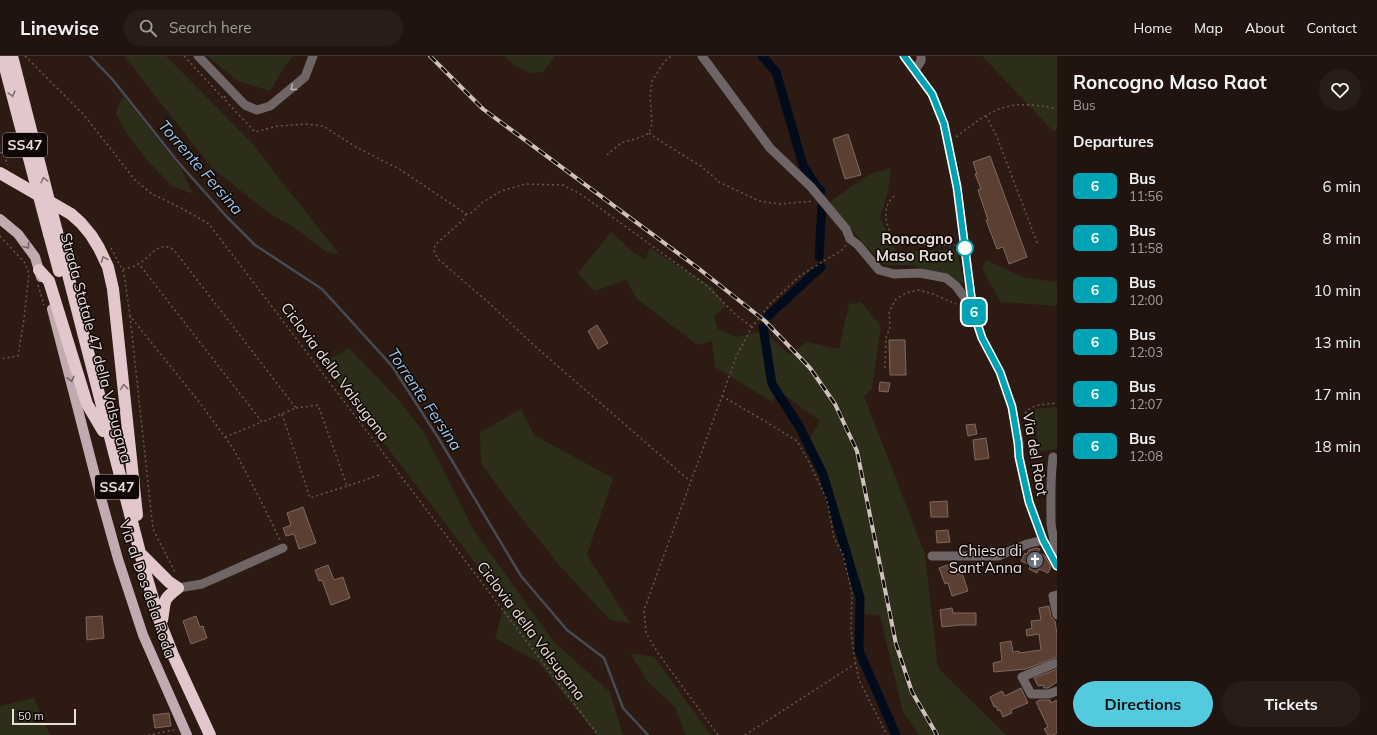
<!DOCTYPE html>
<meta charset="utf-8">
<style>
:root{--surface:#21140e;--page:#291d17;--text:#f1f3f6;--muted:#a29e9e;--line:#3e332e;--accent:#54cade}
body{margin:0;font-family:Mulish,sans-serif;background:var(--page);color:var(--text);height:100vh;display:flex;flex-direction:column;font-size:15px;white-space:nowrap}
*{box-sizing:border-box;margin:0}
p{font-size:13px;color:var(--muted)}
.icon{flex:none;width:22px;height:22px;fill:none;stroke:currentColor;stroke-width:2;stroke-linecap:round;stroke-linejoin:round}
.map{position:relative;flex:1;overflow:hidden}
.sheet{display:flex;flex-direction:column;background:var(--surface);width:320px}
.sheet>*{flex:none}
.badge{padding:0 8px;border-radius:6px;font-size:14px;line-height:26px}
.scale{position:absolute;left:12px;bottom:10px;width:64px;box-sizing:border-box;padding-left:4px;border:2px solid #e9ddd8;border-top:0;font-size:11px;line-height:14px;white-space:nowrap;color:#e9ddd8;-webkit-text-stroke:3px #0e0705;paint-order:stroke}
.map>.badge{position:absolute;translate:-50% -50%;box-shadow:0 0 0 2px #fff}
h2{padding:0 16px;font-size:15px;line-height:36px}
.round{display:grid;place-items:center;flex:none;width:42px;height:42px;border-radius:21px;background:var(--page)}
.overview{display:flex;align-items:center;justify-content:space-between;height:68px;padding:0 16px}
h1{font-size:19px;font-weight:700;line-height:30px}
.primary-button{display:flex;gap:8px;margin-top:auto;padding:8px 16px}
.primary-button a{flex:1;height:46px;border-radius:24px;background:var(--accent);color:#111;font-size:16px;font-weight:700;line-height:46px;text-align:center}
.primary-button a+a{background:var(--page);color:var(--text)}
ul{padding:0;list-style:none}
li{display:flex;align-items:center;gap:12px;height:52px;padding:0 16px}
li div{flex:1}
li b{display:block;font-size:15px}
li em{font-style:normal}
li .badge{min-width:44px;font-weight:700;text-align:center}
header{display:flex;align-items:center;gap:24px;box-sizing:border-box;height:56px;padding:0 20px;background:var(--surface);border-bottom:1px solid var(--line)}
header strong{font-size:19px}
nav{display:flex;gap:22px;margin-inline-start:auto;font-size:14px}
.search{width:280px;height:36px;background:var(--page);display:flex;align-items:center;gap:10px;box-sizing:border-box;padding:0 14px;border-radius:22px;color:var(--muted);font-size:15px}
main{display:flex;flex:1;min-height:0}
.map>svg:first-child{display:block}
.green{fill:#2c2e19}
.lines{fill:none;stroke-linecap:round;stroke-linejoin:round}
.stream{stroke:#464b54;stroke-width:2.5}
.canal{stroke:#000c1c;stroke-width:9}
.building{fill:#5c3f33;stroke:#7f6960}
.path{stroke:#685852;stroke-width:1.5;stroke-dasharray:2 3;stroke-linecap:butt}
.minor{stroke:#6f6567;stroke-width:9}
.major{stroke:#c1abb0;stroke-width:10}
.highway{stroke:#e2c7cd;stroke-width:12}
.rail-casing{stroke:#cec1bc;stroke-width:4}
.rail{stroke:#0e0705;stroke-width:2.5;stroke-dasharray:8;stroke-linecap:butt}
.highway-bridge{stroke:#e2c7cd;stroke-width:12}
.oneway{stroke:#beb3b0}
.oneway2{stroke:#837173}
.oneway3{stroke:#706163}
.line-casing{stroke:#fff;stroke-width:9}
.line{stroke:#00a3b4;stroke-width:6}
.stop-dot{fill:#fff;stroke:#00a3b4;stroke-width:2}
.labels{text-anchor:middle;stroke-width:3;stroke-linejoin:round;paint-order:stroke}
.shield{fill:#0e0705;stroke:#a79d99;stroke-width:1}
.shield-label{font-size:14px;font-weight:bold;fill:#e9ddd8}
.stop-label{font-size:15px;font-weight:bold;fill:#e9ddd8;stroke:#0e0705;text-anchor:end}
.street-label{font-size:15px;fill:#e9ddd8;stroke:#0e0705}
.poi-label{font-size:15px;fill:#e9ddd8;stroke:#0e0705;text-anchor:end}
.water-label{font-size:16px;font-style:italic;fill:#97c7ef;stroke:#0e0705}
</style>
<header>
<strong>Linewise</strong>
<div class="search"><svg class="icon" aria-label="search" viewBox="0 0 24 24"><circle cx="10" cy="10" r="6"/><path d="M15 15l6 6"/></svg>Search here</div>
<nav><a>Home</a><a>Map</a><a>About</a><a>Contact</a></nav>
</header>
<main>
<div class="map">
<svg width="1057" height="679" viewBox="0 0 1057 679">
<rect width="100%" height="100%" fill="#2c1a13"/>
<path class="green" d="M124 0H166L250 85 340 199 326 196 306 180 290 169 272 159 212 112Z
M207 0H293L287 7 270 35 238 25Z
M506 0H555L543 16 527 17 507 3Z
M982 0H1057V74L1053 75Z
M124 41 181 113 193 138 172 130 146 103 125 75 116 57 119 48Z
M891 112 888 136 880 162 897 196 957 193 964 228 913 209H885L862 186 829 146 870 118Z
M611 176 633 196 645 203 650 192 712 231 726 250 714 261 718 273 736 281 763 275 790 299 807 286 839 293 849 248 861 246 881 270 872 333 864 340 925 498 938 612 1006 679H919L903 656 880 560 858 557 828 423 809 384 820 365 779 335 772 346 715 311 712 285 697 289 637 243 626 224 594 235 578 217Z
M986 204 1026 222 1057 226V250L1001 246 982 213Z
M349 292 395 340 424 376 473 473 554 586 610 636 623 679H597L538 606 495 582 505 546 323 307Z
M1057 351V393L1039 395 1034 353Z
M521 353 534 379 613 422 587 499 630 567 610 564 559 509 506 442 481 407 480 376Z
M630 597 654 601 711 679H686L675 651 648 626Z
M34 642 50 679H0V650Z"/>
<g class="lines">
<path class="stream" d="M90 0 113 24 178 106 227 161 255 189 322 233 392 310 439 383 521 520 567 574 604 602 623 652 648 679"/>
<path class="canal" d="M762 0 776 16 803 109 816 130 821 135
M819 201 822 150
M768 260 821 211
M763 271 772 328 799 370 823 418 860 542 859 595 896 679"/>
</g>
<path class="building" d="M848 78 861 119 845 123 833 83Z
M990 100 1027 201 1009 208 1003 191 997 193 986 164H988L978 134 981 133 975 118H977L973 106Z
M597 269 608 287 598 293 588 275Z
M889 284H905L906 319H890Z
M880 326 890 327 888 336 879 335Z
M975 368 977 378 968 380 966 369Z
M986 382 989 402 975 404 973 384Z
M947 445 948 461H931L930 446Z
M303 451 316 487 299 493 294 478 286 480 283 472 291 469 287 457Z
M948 474 950 486 937 487 936 475Z
M1037 492 1040 493 1038 496 1045 500 1051 511 1048 517 1039 513 1037 517 1029 513 1030 509 1021 505 1025 497 1027 498 1029 494Z
M953 507 957 518 962 517 968 535 952 540 948 527 945 528 939 512Z
M328 509 334 524 343 521 350 542 331 549 322 524 319 525 315 514Z
M1049 550 1051 561 1055 565 1057 578V601L1026 613 994 616 993 607 1002 605 1000 587 1011 585 1013 596 1019 595V597L1041 594 1039 578 1027 580 1026 574 1032 572 1031 565 1041 564 1039 552Z
M952 552 953 557H976V569H960L942 571 940 554Z
M102 560 104 582 87 584 86 561Z
M196 560 200 571 203 570 207 582 191 588 183 565Z
M1057 613V626L1048 632H1044L1043 629 1038 630 1034 622Z
M1021 632 1028 647 1011 654 1012 657 1003 661 1000 654 998 655 996 650 994 651 990 641 1002 635 1005 640Z
M1040 644H1050L1051 647 1057 644V677L1053 679H1048L1044 673 1048 671 1036 646Z
M169 657 171 670 155 672 153 659Z"/>
<g class="lines">
<path class="path" d="M25 0 84 59 135 124 152 138 183 153 209 168 598 679
M184 0 223 42
M225 40 224 43 255 76 278 70 305 68 323 70 356 91 401 114 466 158 471 157 483 146 501 135 526 128 563 129 582 139 706 229 735 258 752 271
M986 60 997 81 1038 189
M649 77 665 88 701 110 719 126 759 145 780 148 813 145
M956 81C993 52 1009 42 1057 53
M0 96 3 98 8 109
M607 99 621 87 641 81 649 77 652 68 650 40 652 25 664 6 671 0
M894 140C892 143 889 145 888 148 882 160 890 178 896 188L955 189
M466 158 464 163 435 189 434 195 438 203 488 246 537 292 690 425
M0 180 25 207 29 217 24 263 18 300 0 303
M111 192 124 217 130 260 200 347 233 392 261 445 280 484
M123 213C128 212 134 211 138 208 151 202 158 183 174 194L296 352 262 366 139 208
M38 229 44 249
M130 260 153 473 176 518
M885 312 886 282 890 271 889 256 896 243 906 237 919 234 933 238 956 248
M722 340 768 367 797 385 809 406 827 444 834 482 843 498 852 538 851 573 854 599 859 624 887 679
M296 352 318 349 347 430 382 418
M282 358 310 442 347 430
M1023 362C1028 347 1044 349 1057 347
M225 381 262 366
M148 679 174 674
M718 679 658 597 646 577 644 554 737 299 752 271 771 247 801 219 842 194 846 189
M745 679 855 608"/>
<path class="minor" d="M198 0 245 49 257 54 270 50 305 21 313 0
M702 0 770 92 811 131 846 173 850 183 858 189 879 214 894 218 920 217 946 222 956 230 965 242 967 253
M904 0 932 38 944 68 957 131 973 255 982 282 1000 316 1012 351 1019 387V401L1029 446 1043 484 1057 510
M915 14 921 5V0
M932 500H998L1027 488 1043 484
M1052 500C1057 486 1052 480 1051 467 1051 445 1050 423 1053 401
M178 532 202 528 283 492
M1057 539 1053 540 1057 559
M1057 607 1051 609 1022 621 1031 638H1049L1057 635"/>
<path class="major" d="M0 163 18 178 35 201 41 221
M52 253 99 435 118 503 143 579 187 679"/>
<path class="highway" d="M0 117 71 158 81 167 91 179 99 192 108 211 113 233 137 459
M57 176 145 516 161 569 173 599 210 679
M49 178 59 215
M39 214 49 225 87 348 103 375
M142 499 169 526 178 532C161 545 166 544 162 564"/>
<defs>
<path id="rail" d="M430 0 483 53 698 212 765 265 810 312 835 348 857 395 896 588 912 636 937 679"/>
</defs>
<use href="#rail" class="rail-casing"/>
<use href="#rail" class="rail"/>
<path class="highway-bridge" d="M2 0 49 178
M12 0 57 176"/>
</g>
<defs><path id="oneway-chevron" d="M-2-3.5L2.5 0L-2 3.5" fill="none" stroke-width="1.6" stroke-linecap="round" stroke-linejoin="round"/></defs>
<use class="oneway" href="#oneway-chevron" transform="translate(293 32) rotate(141)"/>
<g class="oneway2">
<use href="#oneway-chevron" transform="translate(12 38) rotate(75)"/>
<use href="#oneway-chevron" transform="translate(44 124) rotate(-104)"/>
<use href="#oneway-chevron" transform="translate(104 203) rotate(-113)"/>
<use href="#oneway-chevron" transform="translate(124 331) rotate(-96)"/>
</g>
<g class="oneway3">
<use href="#oneway-chevron" transform="translate(27 190) rotate(53)"/>
<use href="#oneway-chevron" transform="translate(71 323) rotate(76)"/>
</g>
<g class="lines">
<defs>
<path id="line" d="M904 0 932 38 944 68 957 131 973 255 982 282 1000 316 1012 351 1018 387 1019 401 1029 446 1043 484 1057 510"/>
</defs>
<use href="#line" class="line-casing"/>
<use href="#line" class="line"/>
</g>
<defs>
<symbol id="church-disc" viewBox="-11 -11 22 22"><circle r="9.5" fill="#6b7280" stroke="#0e0705"/><path d="M-1.2-6h2.4v3.5h3.3v2.4h-3.3V6h-2.4V-.1h-3.3v-2.4h3.3Z" fill="#fff"/></symbol>
</defs>
<g fill-rule="evenodd">
<use href="#church-disc" x="1025" y="494" width="20" height="20"/>
</g>
<circle class="stop-dot" cx="965" cy="192" r="8"/>
<g class="labels">
<g class="shield">
<rect x="3" y="77" width="44" height="24" rx="3"/>
<rect x="95" y="419" width="44" height="24" rx="3"/>
</g>
<g class="shield-label">
<text x="25" y="94">SS47</text>
<text x="117" y="436">SS47</text>
</g>
<g class="stop-label">
<text x="953" y="188">Roncogno<tspan x="953" dy="17">Maso Raot</tspan></text>
</g>
<g class="street-label">
<text transform="translate(96 292) rotate(75)" y="5">Strada Statale 47 della Valsugana</text>
<text transform="translate(335 316) rotate(53)" y="5">Ciclovia della Valsugana</text>
<text transform="translate(1035 398) rotate(80)" y="5">Via del Ràot</text>
<text transform="translate(147 533) rotate(71)" y="5">Via al Dos dela Roda</text>
<text transform="translate(531 575) rotate(53)" y="5">Ciclovia della Valsugana</text>
</g>
<g class="poi-label">
<text x="1022" y="500">Chiesa di<tspan x="1022" dy="17">Sant'Anna</tspan></text>
</g>
<g class="water-label">
<text transform="translate(201 111) rotate(49)" y="6">Torrente Fersina</text>
<text transform="translate(425 343) rotate(56)" y="6">Torrente Fersina</text>
</g>
</g>
</svg>
<div class="scale">50 m</div>
<b class="badge" style="left:974px;top:256px;background:#00a3b4;color:#fff">6</b>
</div>
<section class="sheet">
<div class="overview"><div><h1>Roncogno Maso Raot</h1><p>Bus</p></div><a class="round"><svg class="icon" aria-label="heart" viewBox="0 0 24 24"><path d="M12 20l-8-8c-3-5 5-10 8-4 3-6 11-1 8 4z"/></svg></a></div>
<h2>Departures</h2>
<ul>
<li><span class="badge" style="background:#00a3b4;color:#fff">6</span><div><b>Bus</b><p>11:56</p></div><em>6 min</em></li>
<li><span class="badge" style="background:#00a3b4;color:#fff">6</span><div><b>Bus</b><p>11:58</p></div><em>8 min</em></li>
<li><span class="badge" style="background:#00a3b4;color:#fff">6</span><div><b>Bus</b><p>12:00</p></div><em>10 min</em></li>
<li><span class="badge" style="background:#00a3b4;color:#fff">6</span><div><b>Bus</b><p>12:03</p></div><em>13 min</em></li>
<li><span class="badge" style="background:#00a3b4;color:#fff">6</span><div><b>Bus</b><p>12:07</p></div><em>17 min</em></li>
<li><span class="badge" style="background:#00a3b4;color:#fff">6</span><div><b>Bus</b><p>12:08</p></div><em>18 min</em></li>
</ul>
<div class="primary-button"><a>Directions</a><a>Tickets</a></div>
</section>
</main>
